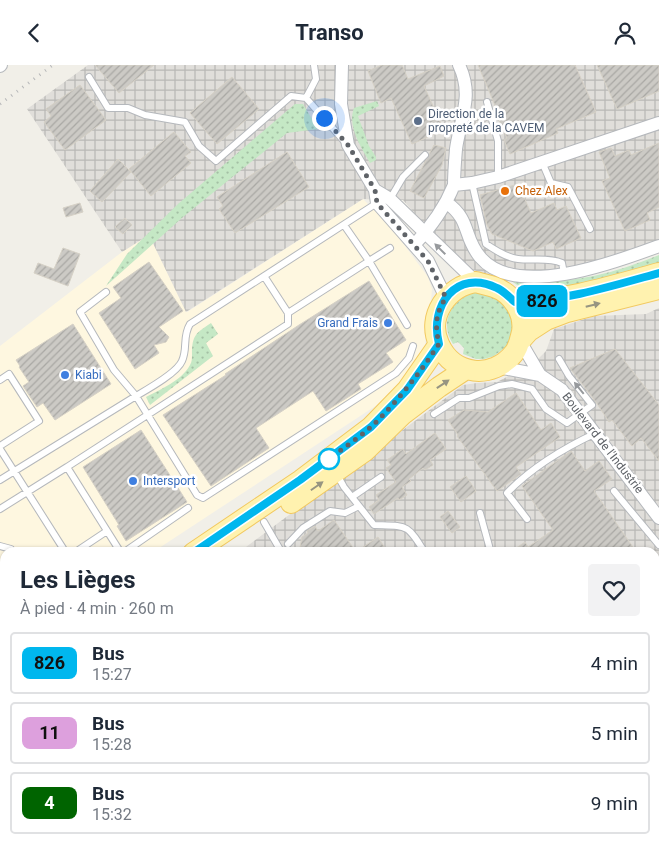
<!DOCTYPE html>
<html lang="fr">
<meta charset="utf-8">
<style>
:root{--surface:#fff;--page:#f2f2f3;--text:#1f2937;--muted:#747a83;--line:#e0e1e3}
body{margin:0;font-family:Roboto,sans-serif;background:var(--page);color:var(--text);height:100vh;display:flex;flex-direction:column;font-size:19px;white-space:nowrap}
*{box-sizing:border-box;margin:0}
p{font-size:16px;color:var(--muted)}
.icon{flex:none;width:28px;height:28px;fill:none;stroke:currentColor;stroke-width:2;stroke-linecap:round;stroke-linejoin:round}
.map{position:relative;flex:1;overflow:hidden}
.side{position:absolute;left:0px;top:482px;width:660px;height:306px;display:flex;flex-direction:column;background:var(--surface);border-radius:15px 15px 0 0;box-shadow:0 1px 4px #0004}
.side>*{flex:none}
.badge{padding:0 10px;border-radius:8px;font-size:18px;line-height:32px}
.you{position:absolute;width:25px;height:25px;margin:-12px;border:4px solid #fff;border-radius:50%;background:#1a73e8;box-shadow:0 0 0 8px #1a73e833}
.map>.badge{position:absolute;translate:-50% -50%;box-shadow:0 0 0 2px #fff}
.round{display:grid;place-items:center;flex:none;width:52px;height:52px;border-radius:5px;background:var(--page)}
.headline{display:flex;align-items:center;justify-content:space-between;height:85px;padding:0 20px}
h1{font-size:24px;font-weight:700;line-height:38px}
ul{padding:0;list-style:none}
li{display:flex;align-items:center;gap:15px;height:62px;margin:0 10px 8px;padding:0 10px;border:2px solid var(--line);border-radius:5px}
li div{flex:1}
li b{display:block;font-size:19px}
li em{font-style:normal}
li .badge{min-width:55px;font-weight:700;text-align:center}
header{display:flex;justify-content:space-between;align-items:center;height:65px;padding:0 20px;background:var(--surface);font-size:22px;font-weight:700}
.map>svg:first-child{display:block}
.commercial{fill:#fef7e0}
.industrial{fill:url(#industrial-grid)}
.grass{fill:url(#grass-dots)}
.building{fill:url(#building-hatch);stroke:#d6d1c6}
.lines{fill:none;stroke-linecap:round;stroke-linejoin:round}
.lane-casing{stroke:#b5b8bc;stroke-width:8}
.street-casing{stroke:#b5b8bc;stroke-width:14}
.primary-casing{stroke:#f2c960;stroke-width:22}
.lane{stroke:#fff;stroke-width:6}
.street{stroke:#fff;stroke-width:12}
.primary{stroke:#fff2af;stroke-width:20}
.rail{stroke:#b6b7b8;stroke-width:3;stroke-dasharray:1 6;stroke-linecap:butt}
.oneway{fill:#979a9d}
.oneway2{fill:#979581}
.line-casing{stroke:#fff;stroke-width:11}
.line{stroke:#00b7ee;stroke-width:8}
.walk{stroke:#5f6368;stroke-width:5;stroke-dasharray:0 9}
.service-dot{fill:#5c6f8a;stroke:#fff;stroke-width:2}
.food-dot{fill:#e8710a;stroke:#fff;stroke-width:2}
.shop-dot{fill:#3f7fe0;stroke:#fff;stroke-width:2}
.stop-dot{fill:#fff;stroke:#00b7ee;stroke-width:2.5}
.labels{text-anchor:middle;stroke-width:5;stroke-linejoin:round;paint-order:stroke}
.service-label{font-size:12px;fill:#4e5e75;stroke:#fff;text-anchor:start}
.food-label{font-size:12px;fill:#c56008;stroke:#fff;text-anchor:start}
.shop-label{font-size:12px;fill:#366cbe;stroke:#fff;text-anchor:start}
.street-label{font-size:12px;fill:#5f6368;stroke:#fff}
</style>
<header><svg class="icon" aria-label="back" viewBox="0 0 24 24"><path d="M15 5l-7 7 7 7"/></svg>Transo<svg class="icon" aria-label="person" viewBox="0 0 24 24"><circle cx="12" cy="8" r="4"/><path d="M4 21q1-7 8-7t8 7"/></svg></header>
<div class="map">
<svg width="659" height="788" viewBox="0 0 659 788">
<defs>
<pattern id="industrial-grid" width="8" height="8" patternUnits="userSpaceOnUse" patternTransform="scale(1.25)"><rect width="8" height="8" fill="#e0deda"/><path d="M0 4h8M4 0v8" fill="none" stroke="#b9b8b5"/></pattern>
<pattern id="grass-dots" width="8" height="8" patternUnits="userSpaceOnUse" patternTransform="scale(1.25)"><rect width="8" height="8" fill="#c5e8c5"/><path d="M2 2h.1M6 6h.1" fill="none" stroke="#a3c0a4" stroke-width="1.8" stroke-linecap="round"/></pattern>
<pattern id="building-hatch" width="6" height="6" patternUnits="userSpaceOnUse" patternTransform="scale(1.25)"><rect width="6" height="6" fill="#cccac5"/><path d="M-1 1l2-2M0 6l6-6M5 7l2-2" fill="none" stroke="#a9a8a4"/></pattern>
</defs>
<rect width="100%" height="100%" fill="#f1efe8"/>
<path class="commercial" d="M363 134 391 162 428 212 432 224 431 236 427 248 425 282 414 303 380 338 153 487 5 488V581L0 582V281L122 187 149 170 187 247Z
M5 688V784H348L341 788H0V692Z"/>
<path class="industrial" d="M88 0H659V185L566 214 505 216 468 203 436 173 403 135 363 134 186 247 149 170 122 187 27 44Z
M659 243V787L341 788 348 784H655V488H238L463 320 477 318 497 317 535 297 546 286 554 264 594 251 646 249Z"/>
<path class="grass" d="M377 36 379 41 358 51 369 81 376 92V95L370 98C361 82 347 61 354 43Z
M295 39H303L318 64 287 68 183 152 106 221 127 189 178 139Z
M659 190V200L566 222 532 226 520 222 507 213C525 213 544 216 562 215 594 214 629 202 659 190Z
M473 228H485L495 230 512 249 514 267 507 281 494 291 484 294H476L463 289 464 283 458 277 453 279C439 258 451 236 473 228Z
M211 258 218 269 206 278 213 291 150 340 146 332C161 324 181 316 190 300 192 297 192 293 192 289 192 270 196 268 211 258Z
M0 606 5 611V671L0 676Z"/>
<path class="building" d="M95 0H154L119 28Z
M382 0H402L408 14 440 1 444 11 424 21 444 65 412 79 391 33 381 38 368 6Z
M478 0H575L596 47 556 64 558 68 510 89 504 75 507 73 495 46 497 45Z
M597 0H659V26L617 44Z
M232 12 259 44 217 79 190 48Z
M80 20 106 55 65 85 44 57 51 51 46 44Z
M174 67 191 87 185 91 191 98 151 131 129 104Z
M659 78V142L647 148 650 155 625 166 602 116 610 113 599 87 611 83 615 91 629 85 631 90Z
M434 80 446 83 442 100 424 133 410 126Z
M287 87 309 122 235 168 219 144 223 141 217 132Z
M118 94 131 107 102 137 90 126Z
M518 119 531 148 554 138 557 145 566 141 581 173 556 184 553 177 533 186 492 169 487 160 480 130Z
M80 138 83 147 66 152 63 143Z
M125 153 132 160 123 169 115 162Z
M63 183 80 189 68 221 34 208 38 198 54 204Z
M149 197 183 246 159 262 169 272 166 277 154 280 159 288 135 304 99 248 121 233 113 222Z
M369 216 406 275 386 288 393 297 358 319 361 324 326 346 313 326 256 363 269 383 211 421 163 350 226 310 225 309 299 260Z
M73 259 111 319 55 355 43 338 37 342 23 321 29 317 19 302 20 301 16 295Z
M615 284 659 340V396L641 373 632 381 612 355 609 357 596 337 570 303Z
M516 328 541 365 551 358 560 372 516 402 521 409 497 426 457 371 458 370 448 355 464 345 488 347Z
M141 365 187 437 126 476 117 461 119 460 83 402Z
M435 368 446 384 430 395 433 400 425 405 423 403 409 414 411 416 402 422 407 430 399 435 398 433 374 449 369 442 379 435 376 430 396 417 386 403 391 400 387 395 403 384 406 389Z
M571 386 585 406 599 396 612 414 594 426 637 488H509L525 477 528 482 553 465 522 421Z
M466 411 476 426 461 437 450 422Z
M448 446 460 462 452 468 440 452Z
M334 455 356 487 378 472 388 488H299L302 472 308 468 307 466 315 461 318 466Z"/>
<g class="lines">
<defs>
<path id="lane" d="M89 12 108 43H128L145 50 185 57 199 81 216 96 291 31 306 33 345 77
M306 33 316 14 314 0
M487 37 498 76V112
M542 97 551 118 568 122 590 164
M472 118 486 179C495 185 507 193 518 194 533 196 548 192 562 198L564 208
M390 134 403 112 425 90
M344 160 369 196 390 183
M264 211 288 248 369 196 407 260
M106 227 80 247 114 305 136 331C148 324 177 308 182 296 188 283 182 272 190 259L377 138
M0 315 9 309 39 356 0 381
M434 349 459 333H469L499 321 512 319 532 324 546 344 567 358 592 340 569 311 559 294
M0 384 66 488
M67 402 288 259V248
M336 408 344 422 374 460C407 461 407 458 425 488
M0 415 136 331 197 430 203 433 396 308 409 293 413 281
M614 426 659 480
M352 432 381 412
M0 444 67 402 121 488
M480 448 491 488
M527 454 507 428C532 402 564 383 596 368
M264 457 282 488
M288 479 303 463 330 446 345 448 359 441
M0 481 11 484 13 488
M74 488 107 466
M123 488 188 443
M655 525 659 513
M0 536 5 533
M0 563 5 560
M655 637 659 630
M0 725 5 731
M0 767 5 765
M46 784 48 788
M109 784 111 788
M204 784 207 788
M94 788 100 784
M124 788 130 784
M573 788 575 784"/>
<path id="street" d="M342 0 341 39 348 80 375 125 377 138 428 196 446 233
M0 1 1 0
M454 120C454 108 455 96 456 84 460 54 474 31 459 0
M375 125 390 134 476 217
M447 138C471 155 463 172 480 192 516 235 616 197 659 181
M414 180C431 162 445 142 454 120L472 118 498 112 659 58
M520 276 540 310 562 325 659 453
M498 302 540 310"/>
<path id="primary" d="M476 217C482 219 488 220 494 222 512 228 525 248 522 267 520 274 519 282 514 288 493 315 453 311 439 279 426 251 448 221 476 217Z
M515 237C564 236 612 221 659 208
M520 276 529 266 546 255 567 247 659 224
M291 438 365 386 402 350 439 322 466 304
M193 488 301 415 371 362 407 325 439 279
M0 597 5 601
M0 685 5 681"/>
</defs>
<use href="#lane" class="lane-casing"/>
<use href="#street" class="street-casing"/>
<use href="#primary" class="primary-casing"/>
<use href="#lane" class="lane"/>
<use href="#street" class="street"/>
<use href="#primary" class="primary"/>
<path class="rail" d="M0 39 53 0"/>
</g>
<defs><path id="oneway-solid" d="M-6-.8H1V-3.2L6.5 0L1 3.2V.8H-6Z" transform="scale(1.25)"/></defs>
<g class="oneway">
<use href="#oneway-solid" transform="translate(440 184) rotate(-135)"/>
<use href="#oneway-solid" transform="translate(579 323) rotate(-129)"/>
</g>
<g class="oneway2">
<use href="#oneway-solid" transform="translate(593 240) rotate(-14)"/>
<use href="#oneway-solid" transform="translate(443 319) rotate(-34)"/>
<use href="#oneway-solid" transform="translate(317 421) rotate(-35)"/>
</g>
<g class="lines">
<defs>
<path id="line" d="M193 488 300 415 371 362 407 325 439 279C429 241 456 203 497 223 504 226 509 232 515 237 564 236 612 221 659 208"/>
</defs>
<use href="#line" class="line-casing"/>
<use href="#line" class="line"/>
<path class="walk" d="M324 53 348 80 375 125 377 138 428 196 446 233C435 248 435 262 439 279 419 309 398 336 372 361 359 373 343 383 329 394"/>
</g>
<circle class="service-dot" cx="418" cy="56" r="5"/>
<circle class="food-dot" cx="505" cy="126" r="5"/>
<g class="shop-dot">
<circle cx="388" cy="258" r="5"/>
<circle cx="65" cy="310" r="5"/>
<circle cx="133" cy="416" r="5"/>
</g>
<circle class="stop-dot" cx="329" cy="394" r="10"/>
<g class="labels">
<g class="service-label">
<text x="428" y="53">Direction de la<tspan x="428" dy="14">propreté de la CAVEM</tspan></text>
</g>
<g class="food-label">
<text x="515" y="130">Chez Alex</text>
</g>
<g class="shop-label">
<text x="378" y="262" text-anchor="end">Grand Frais</text>
<text x="75" y="314">Kiabi</text>
<text x="143" y="420">Intersport</text>
</g>
<g class="street-label">
<text transform="translate(603 378) rotate(52)" y="4">Boulevard de l'Industrie</text>
</g>
</g>
</svg>
<div class="you" style="left:324px;top:53px"></div>
<b class="badge" style="left:542px;top:236px;background:#00b7ee;color:#111">826</b>
<section class="side">
<div class="headline"><div><h1>Les Lièges</h1><p>À pied · 4 min · 260 m</p></div><a class="round"><svg class="icon" aria-label="heart" viewBox="0 0 24 24"><path d="M12 20l-8-8c-3-5 5-10 8-4 3-6 11-1 8 4z"/></svg></a></div>
<ul>
<li><span class="badge" style="background:#00b7ee;color:#111">826</span><div><b>Bus</b><p>15:27</p></div><em>4 min</em></li>
<li><span class="badge" style="background:#dda0dd;color:#111">11</span><div><b>Bus</b><p>15:28</p></div><em>5 min</em></li>
<li><span class="badge" style="background:#006400;color:#fff">4</span><div><b>Bus</b><p>15:32</p></div><em>9 min</em></li>
</ul>
</section>
</div>
